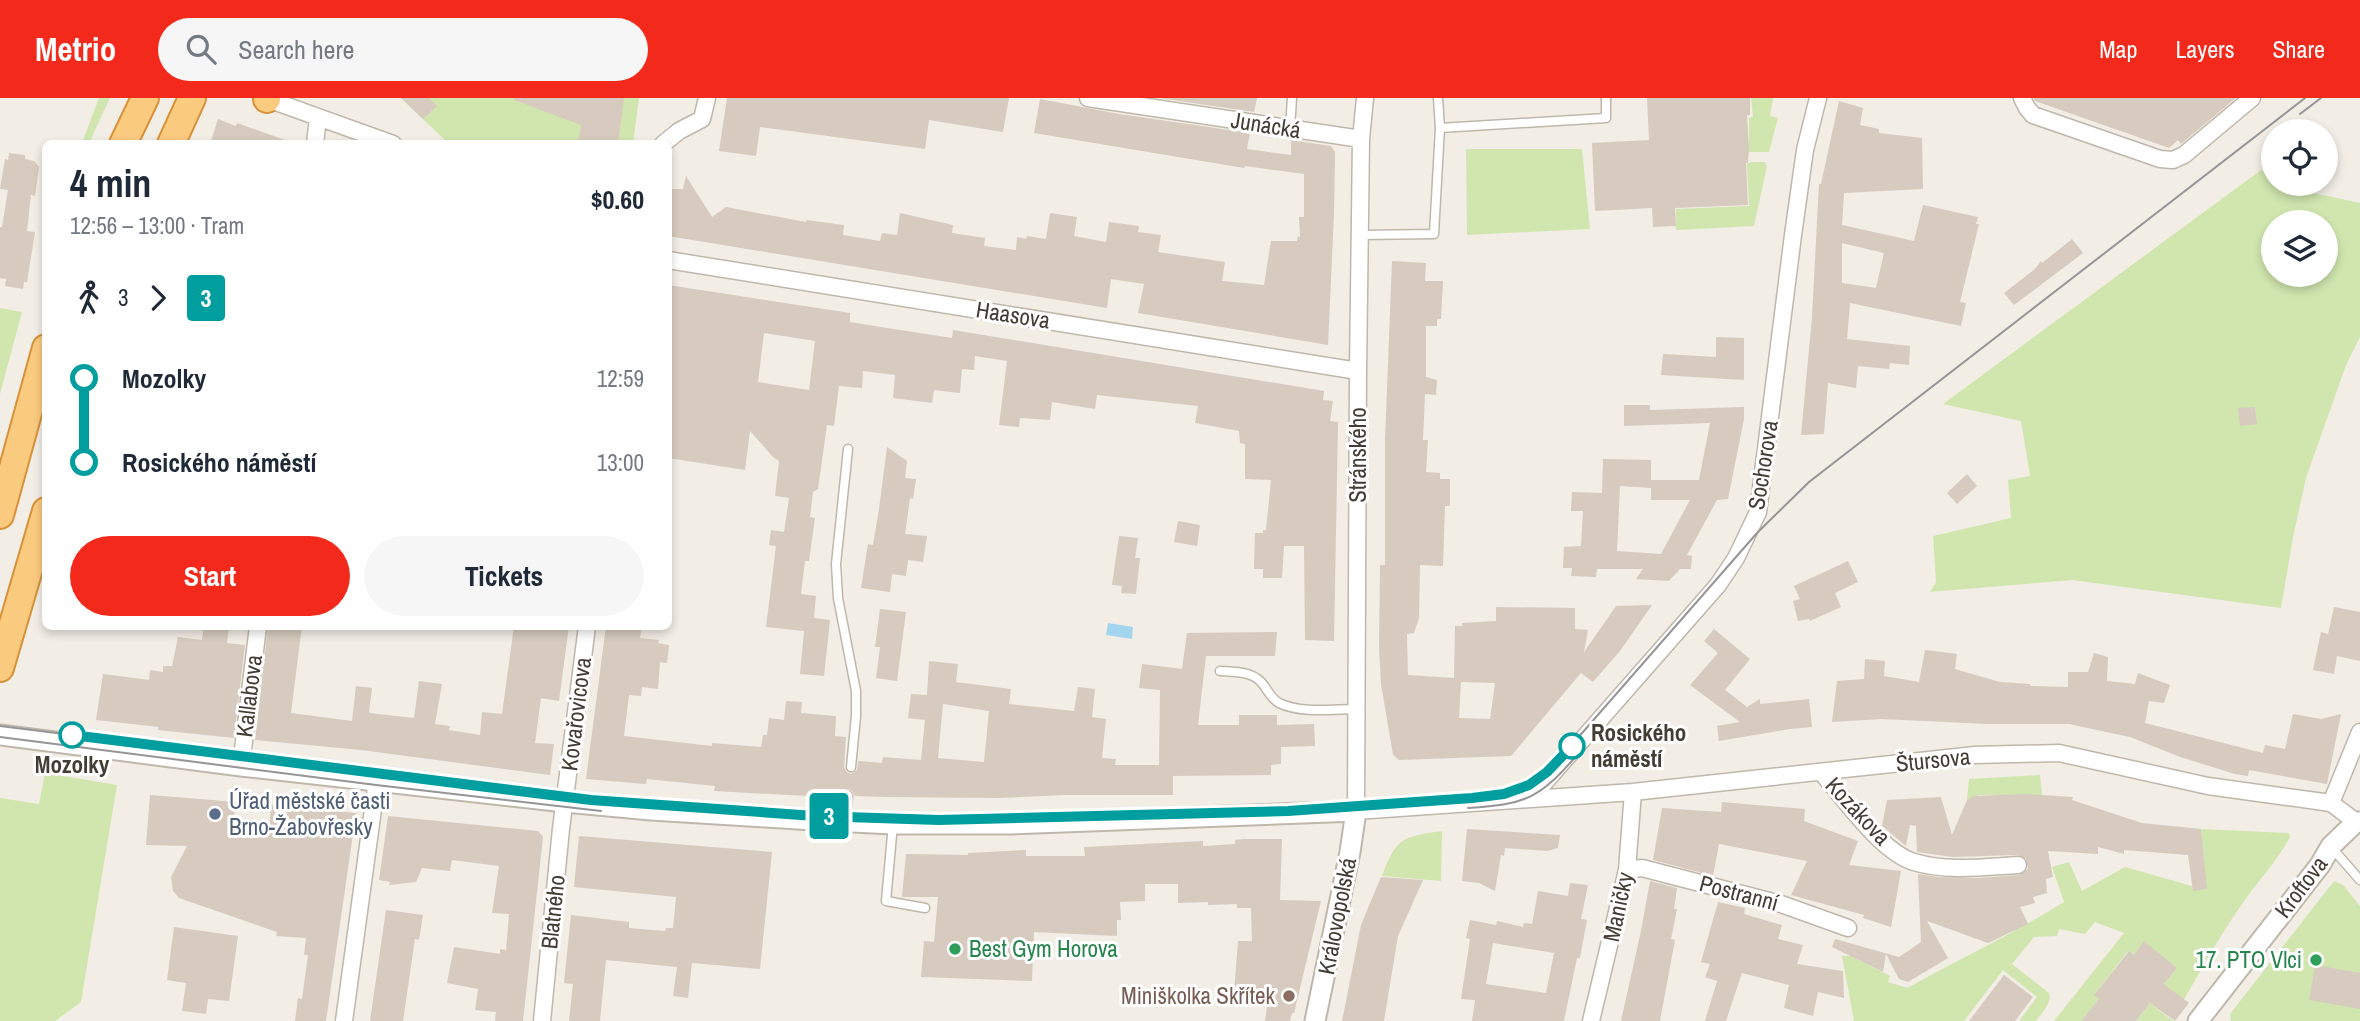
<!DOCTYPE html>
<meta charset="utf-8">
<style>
:root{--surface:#fff;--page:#f6f6f7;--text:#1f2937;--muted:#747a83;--accent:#f32a1b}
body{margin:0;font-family:"Archivo Narrow",sans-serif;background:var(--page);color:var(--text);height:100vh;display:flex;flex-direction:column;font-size:26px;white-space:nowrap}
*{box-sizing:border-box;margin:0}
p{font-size:23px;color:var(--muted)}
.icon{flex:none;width:38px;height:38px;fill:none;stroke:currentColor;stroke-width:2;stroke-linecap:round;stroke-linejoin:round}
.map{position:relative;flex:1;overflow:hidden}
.panel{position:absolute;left:42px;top:42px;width:630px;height:490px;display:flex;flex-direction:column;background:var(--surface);border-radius:10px;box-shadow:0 4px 10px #0003}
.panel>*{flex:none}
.badge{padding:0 14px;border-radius:5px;font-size:24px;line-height:46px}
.tools{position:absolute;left:2261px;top:21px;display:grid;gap:14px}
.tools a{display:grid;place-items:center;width:77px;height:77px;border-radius:50%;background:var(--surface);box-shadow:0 4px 10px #0003;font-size:35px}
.map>.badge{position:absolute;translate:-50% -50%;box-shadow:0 0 0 4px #fff}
.legs{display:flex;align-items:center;gap:10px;height:77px;padding:0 28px;font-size:23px}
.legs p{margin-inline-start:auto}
.overview{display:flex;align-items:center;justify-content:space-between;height:119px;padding:0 28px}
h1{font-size:38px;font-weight:700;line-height:52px}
.cta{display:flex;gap:14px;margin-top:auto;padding:14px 28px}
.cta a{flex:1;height:80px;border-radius:42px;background:var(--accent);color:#fff;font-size:28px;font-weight:700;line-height:80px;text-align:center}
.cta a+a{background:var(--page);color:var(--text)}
ul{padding:0 28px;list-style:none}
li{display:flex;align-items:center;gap:24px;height:84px;font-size:26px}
li i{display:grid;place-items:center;width:10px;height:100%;margin:0 9px;background:currentColor}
li i::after{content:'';width:18px;height:18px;margin:-9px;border:5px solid;border-radius:50%;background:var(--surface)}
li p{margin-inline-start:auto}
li:first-child i{background:linear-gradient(#0000 50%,currentColor 0)}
li:last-child i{background:linear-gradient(currentColor 50%,#0000 0)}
header{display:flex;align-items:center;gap:42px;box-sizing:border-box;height:98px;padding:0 35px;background:var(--accent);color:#fff}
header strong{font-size:33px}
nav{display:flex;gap:38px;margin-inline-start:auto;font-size:24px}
.search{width:490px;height:63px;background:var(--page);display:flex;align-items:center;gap:18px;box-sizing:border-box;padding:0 24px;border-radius:38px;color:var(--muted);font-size:26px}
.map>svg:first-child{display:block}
.green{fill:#d1e6af;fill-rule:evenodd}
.water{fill:#a3d5ee}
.building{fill:#d6cbbe;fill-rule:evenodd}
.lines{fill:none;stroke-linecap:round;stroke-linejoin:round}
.service-casing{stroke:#c0b7ab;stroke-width:11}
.minor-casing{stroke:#c0b7ab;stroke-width:19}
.tertiary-casing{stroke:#c0b7ab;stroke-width:23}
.trunk-casing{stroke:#d89139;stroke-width:30}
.service{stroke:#fff;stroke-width:8}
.minor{stroke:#fff;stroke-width:16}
.tertiary{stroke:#fff;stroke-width:19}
.trunk{stroke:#faca7f;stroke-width:26}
.tram{stroke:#959595;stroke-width:2}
.line-1-casing{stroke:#fff;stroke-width:16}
.line-1{stroke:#009e9e;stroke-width:10}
.stop-1-dot{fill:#fff;stroke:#009e9e;stroke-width:3.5}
.service-dot{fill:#5c6f8a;stroke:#fff;stroke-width:2.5}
.leisure-dot{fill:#2e9e5b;stroke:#fff;stroke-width:2.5}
.education-dot{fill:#8d6e63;stroke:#fff;stroke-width:2.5}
.labels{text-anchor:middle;stroke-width:6;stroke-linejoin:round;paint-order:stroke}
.street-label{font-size:23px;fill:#443d35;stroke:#fff}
.stop-label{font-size:23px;font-weight:bold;fill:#443d35;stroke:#fff;text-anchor:start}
.service-label{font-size:23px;fill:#4e5e75;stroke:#fff;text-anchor:start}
.leisure-label{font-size:23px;fill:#27864d;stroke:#fff;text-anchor:start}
.education-label{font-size:23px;fill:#785e54;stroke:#fff;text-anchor:end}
</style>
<header>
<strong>Metrio</strong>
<div class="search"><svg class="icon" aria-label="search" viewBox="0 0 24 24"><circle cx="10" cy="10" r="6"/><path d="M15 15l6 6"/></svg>Search here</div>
<nav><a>Map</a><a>Layers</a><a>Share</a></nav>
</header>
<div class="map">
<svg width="2360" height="923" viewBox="0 0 2360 923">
<rect width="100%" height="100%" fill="#f2ede5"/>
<path class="green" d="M99 0H110L89 45H82Z
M401 0H639L633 46 448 45Z
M1751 0H1773L1770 18 1778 20 1769 54H1749V20L1753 19Z
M1466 51H1582L1590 131 1467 137Z
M1751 64H1765L1767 68 1754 128 1676 132V111L1749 108 1747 66Z
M2261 72 2273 79V86H2286L2295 91 2360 105V239L2346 267 2306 380 2293 439 2281 510 2072 482 1930 494 1936 484 1933 438 2011 420 2008 382 2030 378 2021 323 1943 306ZM2273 124H2326V177H2273Z
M0 210 22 214 0 296Z
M45 675 117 687 81 904 55 923H0V700L39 706Z
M2040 677 2042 697H1979L1967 702 1969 681Z
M2201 731 2289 735 2290 739C2276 765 2256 785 2240 809 2219 839 2202 870 2184 902L2164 886 2177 870 2144 844 2134 857 2128 853 2094 897 2099 901 2081 923H2054L2124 835 2095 824 2085 836 2059 831 2057 838 2034 839 2012 866 2049 895C2052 906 2042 914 2036 923H2019L2037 899 2003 872 1964 923H1854L1842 858H1851L1890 878 1888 884 1907 890C1959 861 2013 836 2064 804L2052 769 2069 764 2082 793 2125 769 2206 792Z
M1442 733 1441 783 1382 778C1397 739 1402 739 1442 733Z
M2334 783 2343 787 2360 808V923H2231L2230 916Z
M2150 905 2173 923H2136Z"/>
<path class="water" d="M1108 525 1133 529 1132 541 1106 537Z"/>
<path class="building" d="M401 0H429L437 8 423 21Z
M514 0H624L618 46H578L581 27 514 2Z
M727 0H1009L1003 34 929 22 925 51 760 29 756 58 719 53Z
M1159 0H1257L1254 14Z
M1647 0H1750V17H1747L1749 50 1748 65H1746L1748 107 1675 110 1676 128 1653 129 1652 110 1595 113 1592 45 1649 42Z
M2034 0H2236L2181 46 2178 42 2169 50 2035 3Z
M1040 1 1119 16 1250 35 1247 51 1291 57V42L1331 48 1335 54 1334 115 1328 247 1138 215 1144 186 1111 181 1107 210 668 138V91H683L686 78 712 119 726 109 806 124V122L844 127 843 137 880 143 882 135 897 137 900 115 953 127 952 135 985 140 984 148 1016 152 1017 139 1026 141 1027 138 1046 141 1050 115 1077 119 1074 138 1106 144 1109 124 1139 128 1138 134 1161 137 1158 154 1225 164 1222 183 1264 187 1271 143H1297L1298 138 1300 139 1299 119H1304V76L1245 68 1244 70 1034 35Z
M1839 3 1863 10 1860 27 1879 31V35L1922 40 1923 91 1844 95 1842 127 1914 143 1923 107 1978 119 1976 126H1979L1960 204 1966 205 1961 228 1850 205 1847 241 1910 248 1909 267 1890 265 1889 271 1858 268 1856 290 1828 285 1824 336 1801 337 1812 219 1819 86H1821ZM1842 145 1884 155 1876 190 1842 185Z
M218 21 236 28 237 25 288 43V46H210Z
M9 55 25 57V61L34 63 39 69 35 98 31 97 27 133 35 134 27 184H24L23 191 5 188 6 181 0 180V129H2L8 92 0 91 5 61 8 62Z
M2072 141 2083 155 2014 207 2004 195 2035 171 2041 163 2042 165Z
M1392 163 1426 165 1425 183H1443L1441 221H1437V228H1426V279L1437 282 1436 297 1425 296 1423 342H1428L1426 374 1440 375V381H1450V408H1445L1443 468 1420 467 1419 520 1414 535 1407 536 1408 577 1454 580 1455 528H1462V525L1496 523V509L1575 510V531L1588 532 1584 554 1616 508 1652 507 1620 553 1593 584 1581 575 1511 658 1399 662 1393 657 1381 586 1379 548 1380 467H1385V342ZM1461 584 1495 585 1490 621 1459 620Z
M668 187 850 215V224L881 229 952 240 953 232 1324 293 1323 302 1333 303 1330 323 1338 324 1334 543 1305 542 1304 448H1284L1282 480H1263V471H1254L1255 435H1263V432H1266L1271 382 1245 381V346L1240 345 1239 333 1195 325 1198 308 1097 297 1095 311 1052 304 1050 322 1020 320 1019 329 999 327 1007 263 975 258 974 272 962 271 960 295 934 292 932 305 893 300 895 277 863 273 862 290 839 288 834 328 827 327 818 391 813 394 810 419 815 420 809 463H805L801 496 816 498 814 520 830 522 824 578 800 576 804 533 766 529 776 448 769 447 771 432 784 434 789 400 775 398 779 363 773 359 750 333 745 372 668 360ZM764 235 815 243 809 292 758 284Z
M1716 239 1744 240V282L1661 277 1663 256 1716 259Z
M1624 307H1650V312L1744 309V321L1728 401 1717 402 1687 457 1692 458 1691 471H1680L1669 483 1636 481 1643 471H1597L1596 479 1571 478 1572 470H1563L1564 449 1581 448 1583 413H1571L1572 394 1602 395 1603 361 1651 362V382H1699L1710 325 1624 328ZM1620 388 1651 390V402H1690L1661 456 1617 453Z
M2255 309 2257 326 2240 328 2238 310Z
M887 349 907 363 905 380 916 381 913 401 910 400 905 436 927 438 923 464 908 462 906 478 892 476 890 494 861 490 868 446 873 447 879 411Z
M1967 376 1977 388 1957 406 1947 395Z
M1178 423 1200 427 1197 448 1174 444Z
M1119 438 1138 440 1135 460H1140L1136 496 1121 495 1122 488 1112 487Z
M1848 463 1858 484 1835 495 1841 509 1810 523 1809 521 1798 523 1793 503 1800 501 1794 488Z
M2334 509 2360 514V563L2337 558 2334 576 2313 572 2321 534 2328 536Z
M880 511 906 514 897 583 876 580 880 549H875Z
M204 528H229L227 545 245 547 234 640 158 632 159 629 96 622 103 576 149 582 150 572 163 574V568H172L178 539 202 542Z
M268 528H302L291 615 352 623 356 588 372 590 369 615 414 620 419 583 442 586 435 626 450 628 449 632 480 637 482 614 502 616 514 528H569L559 603 541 600 535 645 554 646 550 677 361 652 255 642Z
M606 528H642L640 540 659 542 658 545 669 547 667 565 660 564 658 591 642 589 641 598 629 597 624 638 712 648V645L761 649 763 637H767L769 620 784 622 786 603 802 604 801 615 836 618 835 638 846 639 844 669 847 674 851 676 857 672 858 663 882 665 883 659 921 662 925 622 908 620 911 596 927 597 929 563 958 566 956 584 1011 591 1009 606 1074 613 1078 589 1095 591 1092 619 1106 621 1102 660 1116 661 1115 667H1159L1160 592 1139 590 1142 566 1182 571 1187 535 1277 534 1275 558H1206L1198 627H1239V617H1277V627L1314 626 1315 648 1281 649V666L1271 667V677L1173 678V697H1065L999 700 886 699 855 698 852 693 848 691 841 698 808 696V698L714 693 715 688 647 681 646 686 586 681ZM943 606 989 613 984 664 938 660Z
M1714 531 1750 561 1725 592 1747 609 1760 601V606L1809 601 1812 629 1790 631 1719 643 1717 628 1740 624 1690 587 1718 555 1704 543Z
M1925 552 1957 556 1955 571 2000 584 2030 586V588L2068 589V574H2088L2094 555 2108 559 2107 583 2135 586 2138 575 2170 587 2164 605 2149 603 2145 625 2263 655 2265 647 2285 651 2293 616 2321 621 2341 616 2327 686 2249 672 2248 678 2235 676 2180 659 2130 639 2069 626H1987L1882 621 1832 624 1837 583 1864 581 1865 561 1885 563 1884 578 1919 584Z
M2024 696 2073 699 2072 702 2142 725 2201 731 2207 791 2193 793 2188 757 2124 752V756L2098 749V756L2048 753 2053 779 2046 781 2047 795 2033 799 2035 805 2020 809 2028 826 1988 845 1927 823 1948 860 1908 884 1899 881 1886 856 1883 874 1832 849 1835 841 1899 859 1921 844 1918 776 1939 779 1979 780 2019 777 2028 771 2026 761 2018 757 1953 759 1917 754 1916 728 1910 727 1906 748 1882 728 1887 702 1941 699 1952 737 1967 702 1973 698Z
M150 697 236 704 232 730 269 734 271 707 356 715 326 923H295L298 900 302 901 308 857H304L306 840 276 838 277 834 179 800 173 793 171 779 187 748 146 747Z
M1722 704 1805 711 1804 723 1858 743 1849 767 1901 773 1891 829 1863 820 1864 817 1791 797 1807 763 1719 746 1713 778 1653 762 1662 710 1721 714Z
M388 718 538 733 543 739 523 923H495L496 914 475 912 478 891 447 885 454 849 500 856V851L506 852 509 816 492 815 499 768 452 762 450 773 422 770 416 784 389 787 390 784 379 782Z
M1467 731 1560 737 1558 750 1547 753 1505 750 1504 758 1501 757 1495 793 1479 785 1462 783Z
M579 738 772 754 760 871 692 865 688 900 673 898 677 869 606 862 600 923H569L573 886 564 885 571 817 629 824V830L665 833 666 830H673L676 799 574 789Z
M1244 741H1282L1280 802 1321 803 1294 915H1292L1290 923H1265L1267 909 1252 906 1255 895 1234 893 1238 843H1252L1251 810H1237V806L1208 807V804L1178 805V786H1145V803L1120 804 1121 822H1117V838L1034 834 1032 883 921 879 924 843 934 844 938 799H902L906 756 968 757V755L1026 752V758H1085L1084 749 1203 743V748L1235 746V742Z
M1381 779 1423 782 1398 838 1384 923H1342L1361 827Z
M1650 783 1677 790 1674 811H1677L1671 841 1675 842 1660 923H1621L1641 833Z
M1570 785 1588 787 1581 821 1587 822 1580 860H1577L1564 923H1472L1475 902 1461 901 1470 841 1466 840 1470 822 1496 827 1497 823 1523 829 1524 825 1532 826 1538 793 1568 798ZM1493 845 1554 855 1546 895 1486 886Z
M1718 804 1745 810 1744 816 1782 827 1778 841 1803 847 1797 866 1843 873 1844 900 1818 894 1813 918 1784 910 1789 887 1742 875 1726 923H1705L1717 883 1705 879 1710 866 1701 864Z
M386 812 423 817 419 842 415 841 403 923H370Z
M174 829 238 838 229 903 208 901 206 916 182 913 186 885 167 882Z
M2144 843 2177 870 2164 886 2189 905 2175 923 2150 905 2136 923H2081L2099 901 2094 897 2129 853 2134 857Z
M2315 867 2360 875V911L2309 902Z
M2004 877 2033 899 2015 923H1969Z"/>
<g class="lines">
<defs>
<path id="service" d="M1438 0 1440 30 1606 20V0
M1290 30 1292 0
M1361 137 1434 136 1440 30
M848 351 836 466 838 500 856 593V618L851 669
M1220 573C1237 574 1255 573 1265 589 1269 595 1273 602 1279 605 1302 616 1333 611 1357 611
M846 724 848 698
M893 726 886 803 925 810
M2332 750 2360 782"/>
<path id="minor" d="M265 0 393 46
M1088 0 1361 41
M1365 0 1361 41 1358 273 1356 713 1633 694 1975 657 2059 655 2208 688 2331 705 2356 724
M2022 0 2027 10 2033 17 2160 61 2173 62 2184 57 2252 0
M315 46 318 19
M663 46 679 33 702 21 707 0
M668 162 1358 273
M241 668 258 528
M1821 674C1844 700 1881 754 1914 764 1947 774 1984 769 2018 767
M1531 700 1718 487 1736 460 1758 414 1793 137 1805 52 1818 0
M2331 705 2360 634
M1627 772 1642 770 1781 806 1848 830
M344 923 377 682
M542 923 561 731 587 528
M1591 923 1627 772 1633 694"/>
<path id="tertiary" d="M0 637 241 668 565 704 651 712 813 722 893 726H1010L1356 713 1350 754 1315 923
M2198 923 2320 767 2331 748 2356 724H2360"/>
<path id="trunk" d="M267 1V0
M123 46 145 0
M171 46 192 0
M0 417 46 250
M0 570 46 413"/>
</defs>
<use href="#service" class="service-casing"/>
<use href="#minor" class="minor-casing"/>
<use href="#tertiary" class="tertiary-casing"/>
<use href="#trunk" class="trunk-casing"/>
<use href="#service" class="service"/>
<use href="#minor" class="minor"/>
<use href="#tertiary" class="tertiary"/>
<use href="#trunk" class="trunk"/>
<path class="tram" d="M2300 16 2321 0
M0 628 591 702 893 721H1011L1288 713 1472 700 1520 691 1539 681 1555 666 1757 435 1809 384 2305 0
M0 639 376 687 601 713
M1468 710C1527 706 1539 701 1578 656"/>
</g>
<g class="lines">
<defs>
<path id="line-1" d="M72 637 591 702 815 718 939 722 1288 713 1472 700 1504 696 1529 687 1547 674 1572 648"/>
</defs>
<use href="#line-1" class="line-1-casing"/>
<use href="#line-1" class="line-1"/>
</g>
<g class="stop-1-dot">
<circle cx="72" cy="637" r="12"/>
<circle cx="1572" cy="648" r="12"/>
</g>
<circle class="service-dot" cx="215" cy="716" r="7"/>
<g class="leisure-dot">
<circle cx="955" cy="851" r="7"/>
<circle cx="2316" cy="862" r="7"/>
</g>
<circle class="education-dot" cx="1289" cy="898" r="7"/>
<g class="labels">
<g class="street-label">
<text transform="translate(1266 27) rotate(9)" y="8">Junácká</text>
<text transform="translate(1013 217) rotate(9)" y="8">Haasova</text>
<text transform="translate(1358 357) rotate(-90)" y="8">Stránského</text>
<text transform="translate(1763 367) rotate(-81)" y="8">Sochorova</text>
<text transform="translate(249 598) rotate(-83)" y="8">Kallabova</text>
<text transform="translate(576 616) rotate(-83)" y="8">Kovařovicova</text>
<text transform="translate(1933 662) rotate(-6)" y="8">Štursova</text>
<text transform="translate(1858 713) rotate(47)" y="8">Kozákova</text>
<text transform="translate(2301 789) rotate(-53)" y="8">Kroftova</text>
<text transform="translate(1739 795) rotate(15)" y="8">Postranní</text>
<text transform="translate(1618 809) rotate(-78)" y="8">Maničky</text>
<text transform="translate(553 814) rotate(-84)" y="8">Blatného</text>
<text transform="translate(1337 818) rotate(-79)" y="8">Královopolská</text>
</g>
<g class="stop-label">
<text x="1591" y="643">Rosického<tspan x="1591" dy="26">náměstí</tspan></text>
<text x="72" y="675" text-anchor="middle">Mozolky</text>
</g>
<g class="service-label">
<text x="229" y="711">Úřad městské časti<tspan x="229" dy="26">Brno-Žabovřesky</tspan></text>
</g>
<g class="leisure-label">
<text x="969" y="859">Best Gym Horova</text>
<text x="2302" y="870" text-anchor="end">17. PTO Vlci</text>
</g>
<g class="education-label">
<text x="1275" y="906">Miniškolka Skřítek</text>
</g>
</g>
</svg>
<div class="tools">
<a><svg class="icon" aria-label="locate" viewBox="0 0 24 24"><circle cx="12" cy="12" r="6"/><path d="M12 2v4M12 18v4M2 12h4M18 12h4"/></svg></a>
<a><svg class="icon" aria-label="layers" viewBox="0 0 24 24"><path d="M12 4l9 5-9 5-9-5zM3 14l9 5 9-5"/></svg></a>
</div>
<b class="badge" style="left:829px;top:718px;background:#009e9e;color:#fff">3</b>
<section class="panel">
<div class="overview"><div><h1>4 min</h1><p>12:56 – 13:00 · Tram</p></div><b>$0.60</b></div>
<div class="legs"><svg class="icon" aria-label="walk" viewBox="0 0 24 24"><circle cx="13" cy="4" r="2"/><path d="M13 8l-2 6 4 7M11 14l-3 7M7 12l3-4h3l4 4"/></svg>3<svg class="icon" aria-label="forward" viewBox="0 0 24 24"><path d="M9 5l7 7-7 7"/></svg><b class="badge" style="background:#009e9e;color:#fff">3</b></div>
<ul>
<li><i style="color:#009e9e"></i><b>Mozolky</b><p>12:59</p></li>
<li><i style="color:#009e9e"></i><b>Rosického náměstí</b><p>13:00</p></li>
</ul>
<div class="cta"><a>Start</a><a>Tickets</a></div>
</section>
</div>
